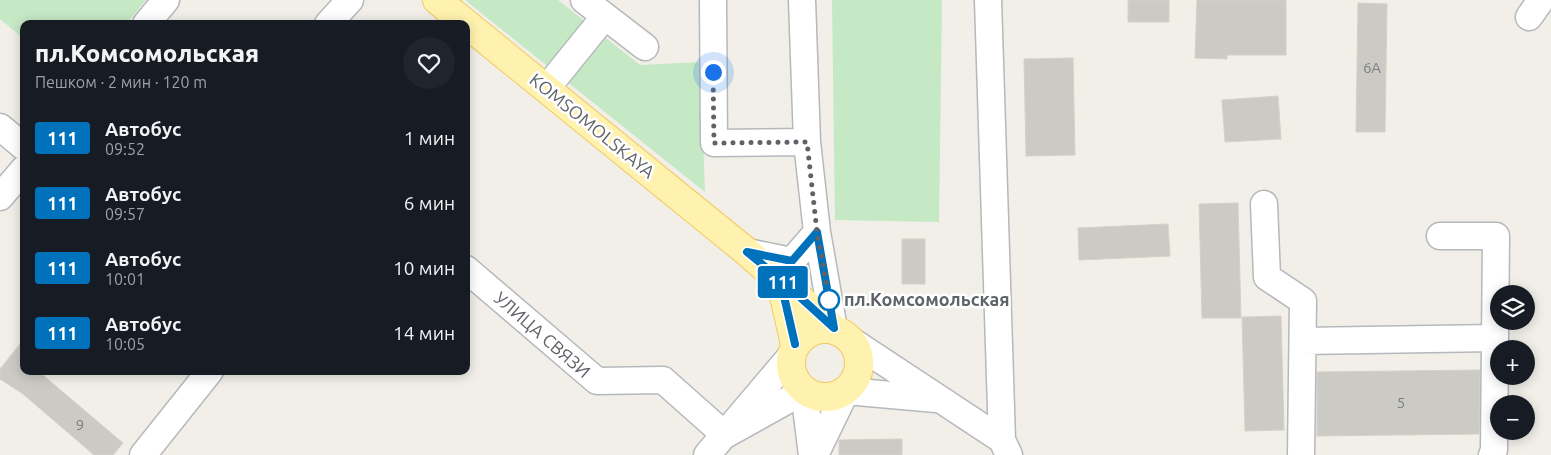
<!DOCTYPE html>
<html lang="ru">
<meta charset="utf-8">
<style>
:root{--surface:#171b24;--page:#20242c;--text:#f1f3f6;--muted:#9ea1a6}
body{margin:0;font-family:Ubuntu,sans-serif;background:var(--page);color:var(--text);height:100vh;display:flex;flex-direction:column;font-size:19px;white-space:nowrap}
*{box-sizing:border-box;margin:0}
p{font-size:16px;color:var(--muted)}
.icon{flex:none;width:28px;height:28px;fill:none;stroke:currentColor;stroke-width:2;stroke-linecap:round;stroke-linejoin:round}
.map{position:relative;flex:1;overflow:hidden}
.side{position:absolute;left:20px;top:20px;width:450px;height:355px;display:flex;flex-direction:column;background:var(--surface);border-radius:10px;box-shadow:0 2px 12px #0003}
.side>*{flex:none}
.badge{padding:0 10px;border-radius:4px;font-size:18px;line-height:32px}
.buttons{position:absolute;left:1490px;top:285px;display:grid;gap:10px}
.buttons a{display:grid;place-items:center;width:45px;height:45px;border-radius:50%;background:var(--surface);box-shadow:0 2px 12px #0003;font-size:25px}
.you{position:absolute;width:25px;height:25px;margin:-12px;border:4px solid #fff;border-radius:50%;background:#1a73e8;box-shadow:0 0 0 8px #1a73e833}
.map>.badge{position:absolute;translate:-50% -50%;box-shadow:0 0 0 2px #fff}
.round{display:grid;place-items:center;flex:none;width:52px;height:52px;border-radius:26px;background:var(--page)}
.summary{display:flex;align-items:center;justify-content:space-between;height:85px;padding:0 15px}
h1{font-size:24px;font-weight:800;line-height:38px}
ul{padding:0;list-style:none}
li{display:flex;align-items:center;gap:15px;height:65px;padding:0 15px}
li div{flex:1}
li b{display:block;font-size:19px}
li em{font-style:normal}
li .badge{min-width:55px;font-weight:700;text-align:center}
.map>svg:first-child{display:block}
.green{fill:#c5e8c5}
.building{fill:#cccac5;stroke:#d6d1c6}
.lines{fill:none;stroke-linecap:round;stroke-linejoin:round}
.minor-casing{stroke:#b5b8bc;stroke-width:29}
.major-casing{stroke:#f2c960;stroke-width:30}
.minor{stroke:#fff;stroke-width:26}
.major{stroke:#fff2af;stroke-width:28}
.line-casing{stroke:#fff;stroke-width:11}
.line{stroke:#0072bc;stroke-width:8}
.walk{stroke:#5f6368;stroke-width:5;stroke-dasharray:0 9}
.stop-dot{fill:#fff;stroke:#0072bc;stroke-width:2.5}
.labels{text-anchor:middle;stroke-width:5;stroke-linejoin:round;paint-order:stroke}
.number-label{font-size:15px;fill:#7a7d7f}
.street-label{font-size:18px;fill:#5f6368;stroke:#fff}
.stop-label{font-size:18px;font-weight:bold;fill:#5f6368;stroke:#fff;text-anchor:start}
</style>
<div class="map">
<svg width="1551" height="455" viewBox="0 0 1551 455">
<rect width="100%" height="100%" fill="#f1efe8"/>
<path class="green" d="M0 0H146L126 24H24V39L0 19Z
M465 0H558L640 65 700 62 705 192Z
M832 0H942L939 222 835 220Z"/>
<path class="building" d="M1128 0H1169V22H1128Z
M1197 0H1286V55H1227V59L1195 58Z
M1358 3 1387 4 1385 132H1356Z
M1073 58 1075 155 1026 156 1024 59Z
M1278 96 1281 139 1225 142 1222 100Z
M1238 203 1241 318H1202L1199 204Z
M1168 224 1170 256 1079 260 1078 228Z
M902 239H925V284H902Z
M1281 316 1284 430 1245 431 1242 317Z
M24 339V371H38L123 443 113 455H94L23 394 0 379V369Z
M1480 370 1479 434 1317 436V372Z
M902 439V455H839V440Z"/>
<g class="lines">
<defs>
<path id="minor" d="M584 0 645 47
M713 0 714 143 807 142
M802 0 807 142 817 232 834 329
M988 0 1002 440 1009 455
M1529 17 1541 0
M146 24 166 0
M328 24 350 0
M546 89 605 16
M0 127 24 147
M0 197 24 169
M1264 204 1267 277 1303 301 1301 455
M1440 236H1496L1494 450 1492 455
M747 252 792 261 817 232
M466 269 597 381 663 380 725 435
M1303 341 1495 338
M855 343 1002 440
M725 435 804 391 812 455
M143 455 210 371
M707 455 790 357
M815 455 846 391 936 399"/>
<path id="major" d="M437 0 747 252 834 329
M780 279 795 344
M791 363a34 34 0 1 1 68 0a34 34 0 1 1-68 0Z"/>
</defs>
<use href="#minor" class="minor-casing"/>
<use href="#major" class="major-casing"/>
<use href="#minor" class="minor"/>
<use href="#major" class="major"/>
</g>
<g class="lines">
<defs>
<path id="line" d="M769 270 747 252 792 261 817 232 834 328 780 279 795 344"/>
</defs>
<use href="#line" class="line-casing"/>
<use href="#line" class="line"/>
<path class="walk" d="M713 72 714 143 807 142 817 232 831 309 829 300"/>
</g>
<circle class="stop-dot" cx="829" cy="300" r="10"/>
<g class="labels">
<g class="number-label">
<text x="1372" y="73">6А</text>
<text x="1401" y="408">5</text>
<text x="80" y="430">9</text>
</g>
<g class="street-label">
<text transform="translate(592 126) rotate(39)" y="6">KOMSOMOLSKAYA</text>
<text transform="translate(542 335) rotate(41)" y="6">УЛИЦА СВЯЗИ</text>
</g>
<g class="stop-label">
<text x="844" y="306">пл.Комсомольская</text>
</g>
</g>
</svg>
<div class="buttons">
<a><svg class="icon" aria-label="layers" viewBox="0 0 24 24"><path d="M12 4l9 5-9 5-9-5zM3 14l9 5 9-5"/></svg></a>
<a>+</a>
<a>−</a>
</div>
<div class="you" style="left:713px;top:72px"></div>
<b class="badge" style="left:783px;top:282px;background:#0072bc;color:#fff">111</b>
<section class="side">
<div class="summary"><div><h1>пл.Комсомольская</h1><p>Пешком · 2 мин · 120 m</p></div><a class="round"><svg class="icon" aria-label="heart" viewBox="0 0 24 24"><path d="M12 20l-8-8c-3-5 5-10 8-4 3-6 11-1 8 4z"/></svg></a></div>
<ul>
<li><span class="badge" style="background:#0072bc;color:#fff">111</span><div><b>Автобус</b><p>09:52</p></div><em>1 мин</em></li>
<li><span class="badge" style="background:#0072bc;color:#fff">111</span><div><b>Автобус</b><p>09:57</p></div><em>6 мин</em></li>
<li><span class="badge" style="background:#0072bc;color:#fff">111</span><div><b>Автобус</b><p>10:01</p></div><em>10 мин</em></li>
<li><span class="badge" style="background:#0072bc;color:#fff">111</span><div><b>Автобус</b><p>10:05</p></div><em>14 мин</em></li>
</ul>
</section>
</div>
